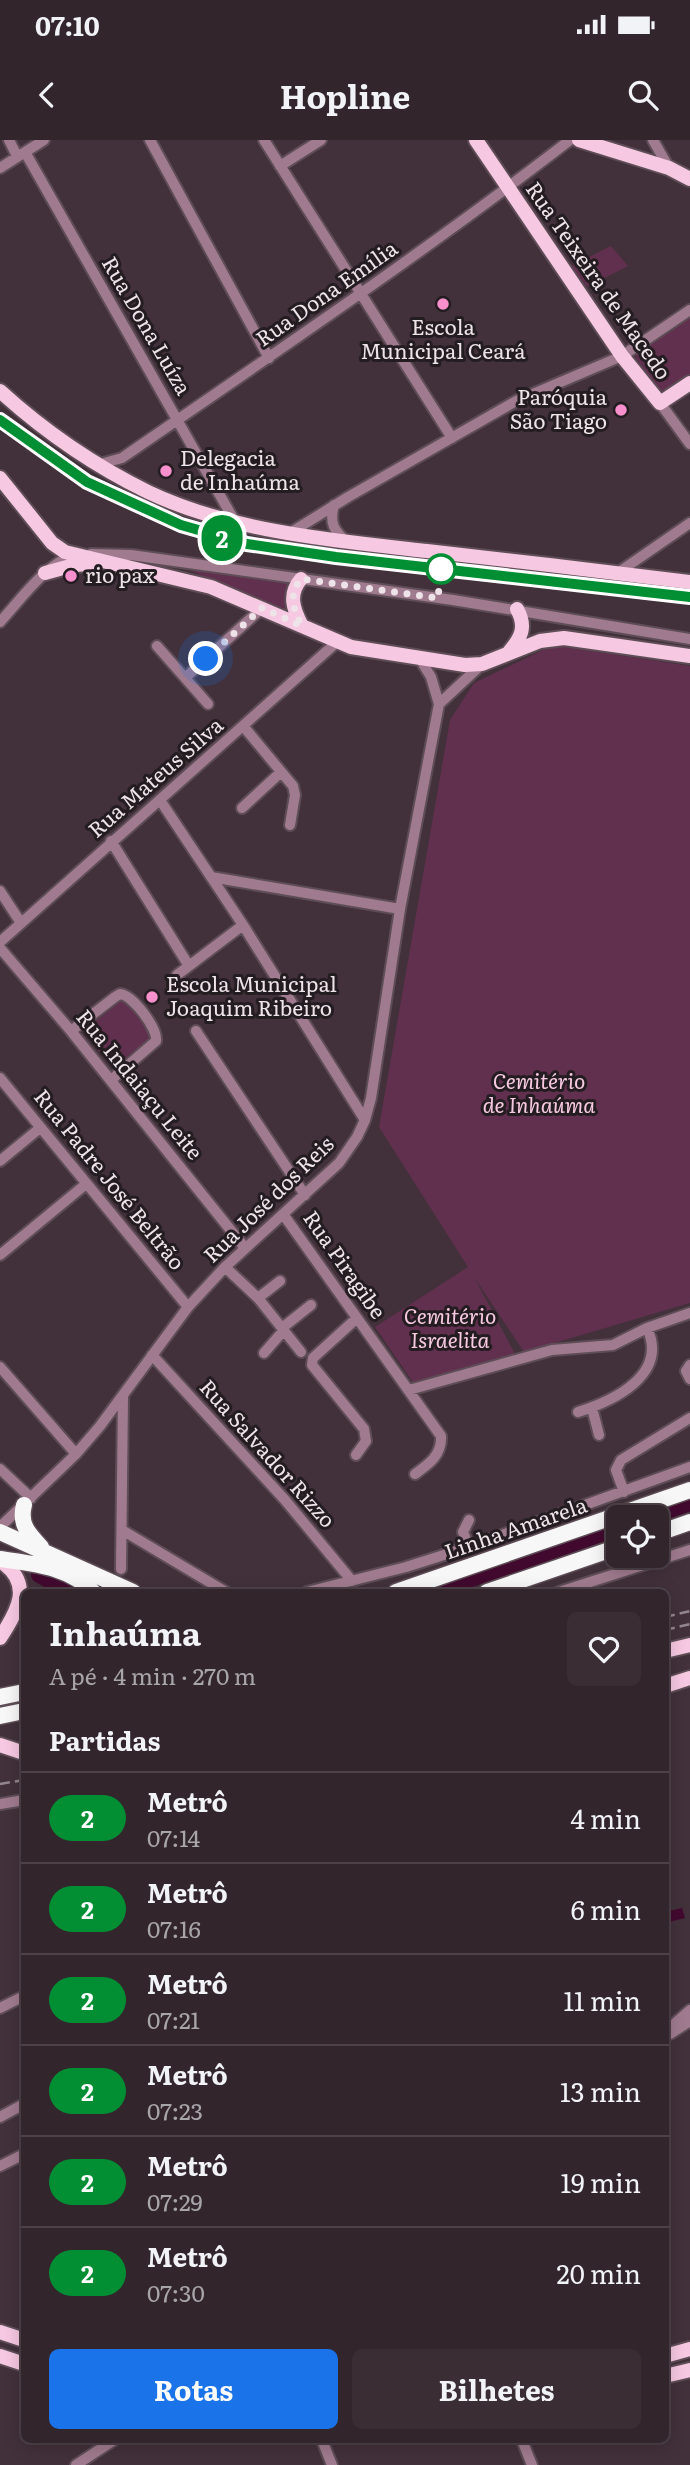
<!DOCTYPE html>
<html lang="pt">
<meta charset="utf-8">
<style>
:root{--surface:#32252c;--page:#3a2d34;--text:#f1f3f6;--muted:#a8a5a9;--line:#4d4248;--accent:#1a73e8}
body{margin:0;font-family:Literata,serif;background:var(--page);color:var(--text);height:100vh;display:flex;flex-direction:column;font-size:26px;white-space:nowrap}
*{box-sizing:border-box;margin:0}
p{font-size:23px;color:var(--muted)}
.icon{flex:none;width:38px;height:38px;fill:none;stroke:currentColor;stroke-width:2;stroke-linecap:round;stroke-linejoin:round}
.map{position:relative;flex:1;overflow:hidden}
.panel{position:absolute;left:21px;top:1449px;width:648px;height:854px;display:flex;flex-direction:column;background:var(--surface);border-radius:10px;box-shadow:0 4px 18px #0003,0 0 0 2px var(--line)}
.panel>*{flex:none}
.badge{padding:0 14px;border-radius:23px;font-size:24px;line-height:46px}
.controls{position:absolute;left:606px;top:1365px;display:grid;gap:14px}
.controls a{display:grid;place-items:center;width:63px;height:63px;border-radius:10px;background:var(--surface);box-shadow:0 4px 18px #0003,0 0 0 2px var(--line);font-size:35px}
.you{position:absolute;width:35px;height:35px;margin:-18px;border:5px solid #fff;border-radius:50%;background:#1a73e8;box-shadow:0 0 0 10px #1a73e833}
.map>.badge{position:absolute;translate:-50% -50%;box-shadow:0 0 0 4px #fff}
h2{padding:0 28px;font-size:26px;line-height:63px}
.round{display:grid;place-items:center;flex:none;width:74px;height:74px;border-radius:10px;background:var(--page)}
.summary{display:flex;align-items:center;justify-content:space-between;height:119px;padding:0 28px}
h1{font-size:33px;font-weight:700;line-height:52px}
.cta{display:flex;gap:14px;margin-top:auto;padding:14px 28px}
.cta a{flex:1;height:80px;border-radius:10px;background:var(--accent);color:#fff;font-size:28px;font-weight:700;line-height:80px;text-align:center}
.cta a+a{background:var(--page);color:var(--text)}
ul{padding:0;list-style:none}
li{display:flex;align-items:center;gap:21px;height:91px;padding:0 28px;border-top:2px solid var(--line)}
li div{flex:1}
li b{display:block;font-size:26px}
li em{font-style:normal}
li .badge{min-width:77px;font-weight:700;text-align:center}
.status{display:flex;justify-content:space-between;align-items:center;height:49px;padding:0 35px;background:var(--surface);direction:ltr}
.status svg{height:19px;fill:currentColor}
header{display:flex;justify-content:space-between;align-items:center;height:91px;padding:0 28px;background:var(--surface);font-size:32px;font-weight:700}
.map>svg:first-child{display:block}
.green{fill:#61304e}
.water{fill:#42092f}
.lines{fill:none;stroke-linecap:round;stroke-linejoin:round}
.river{stroke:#42092f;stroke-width:16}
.minor-casing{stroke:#5e4d56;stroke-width:14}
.major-casing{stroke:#5e4d56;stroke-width:18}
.highway-casing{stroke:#5e4d56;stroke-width:19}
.minor{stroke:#a07b8f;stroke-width:10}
.major{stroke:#f6c8e1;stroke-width:14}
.highway{stroke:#f7f7f7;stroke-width:16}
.rail{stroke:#94868d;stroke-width:2.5;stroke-dasharray:10 5;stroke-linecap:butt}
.line-casing{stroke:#fff;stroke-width:16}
.line{stroke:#028f34;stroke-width:10}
.walk{stroke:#eee3e8;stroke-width:7;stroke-dasharray:0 12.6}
.poi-dot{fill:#f790cd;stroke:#231c20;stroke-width:2.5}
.stop-dot{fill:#fff;stroke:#028f34;stroke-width:3.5}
.labels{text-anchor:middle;stroke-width:6;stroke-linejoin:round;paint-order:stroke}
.street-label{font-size:21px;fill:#eee3e8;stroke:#231c20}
.poi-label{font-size:21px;fill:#eee3e8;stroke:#231c20;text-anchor:start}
.park-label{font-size:21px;font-style:italic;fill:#f7cae2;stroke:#231c20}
</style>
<div class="status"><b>07:10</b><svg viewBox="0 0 49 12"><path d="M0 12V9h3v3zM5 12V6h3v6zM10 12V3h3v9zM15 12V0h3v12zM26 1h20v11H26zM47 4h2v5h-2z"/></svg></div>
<header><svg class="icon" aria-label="back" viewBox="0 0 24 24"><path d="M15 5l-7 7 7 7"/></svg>Hopline<svg class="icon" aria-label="search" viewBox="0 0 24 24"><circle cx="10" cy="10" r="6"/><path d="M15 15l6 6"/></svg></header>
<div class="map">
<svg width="690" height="2325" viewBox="0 0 690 2325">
<rect width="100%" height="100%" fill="#42313a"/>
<path class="green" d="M611 106 628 126 587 147 571 126Z
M690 176V235L663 253 659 252 635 216 638 211Z
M183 427 291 442C285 452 285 464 289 475Z
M553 505 690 526V1163L524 1212 474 1137 515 1214 414 1244 375 1187 468 1127 379 987 450 580 474 543Z
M126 857 155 895 112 928 83 891Z"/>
<path class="water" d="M682 1768 685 1778 665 1783V1772Z"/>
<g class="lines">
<path class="river" d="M649 1377 690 1363
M39 1435 69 1451
M434 1452 618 1388"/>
<defs>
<path id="minor" d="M9 0 17 16
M150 0 269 218
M264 0 452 298
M653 0 669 28
M25 12 234 380
M280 26 321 0
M0 28 44 0
M660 263 690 304
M97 325 122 318C273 214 425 112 570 0
M334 365C329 383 334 391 347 402
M290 393 348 357 516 261 622 216 690 170
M91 414 131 415 453 460 690 499
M619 432 690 383
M0 482C22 458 44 426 75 414
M157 506 208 564
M186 537 262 468
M439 564 482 524
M244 587 293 646 295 655 290 685
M160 660 243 785 365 980
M242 668 281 632
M111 701 189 826
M211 737 400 769
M0 751 21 783
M0 802 337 502
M0 808 71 891 245 1108
M177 835 243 785
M71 891 115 857 120 854C133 855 158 889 156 901L111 940
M196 891 305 1055
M0 938 188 1167
M0 1021 40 988
M283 1074 441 1296C442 1315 429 1324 415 1334
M0 1115 86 1044
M225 1127 258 1158 301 1212
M258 1158 280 1141
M282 1188 311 1165
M264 1213 284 1190
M152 1215 285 1360 352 1441
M690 1225 686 1231 690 1239
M0 1227 76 1314
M409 1250 552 1210 613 1205 647 1188 690 1173
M592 1268 599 1295
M578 1272C613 1261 669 1235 647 1188
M356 1315 366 1301 364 1289 312 1225 313 1218 357 1178
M0 1329 31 1358
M624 1352 616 1330 621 1320 690 1278
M469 1380 463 1392 469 1407
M0 1387 76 1314 100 1286 188 1167 225 1127 339 1023 357 997 365 980 371 958 400 769 439 564 431 537 420 519
M122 1390 226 1452
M121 1429 123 1256
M307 1452 406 1427 469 1407 690 1327
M559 1452 690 1410
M0 1664 24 1660
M0 1868 20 1858H24
M665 1892 690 1870
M670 1894 690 1881
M0 1977 24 1964
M0 2026 24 2014
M322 2300 332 2325
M522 2300 532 2325
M76 2325 114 2300"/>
<path id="major" d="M476 0 622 216 660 263 690 243
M579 0 669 28 690 39
M0 251C45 292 93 325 148 352 232 392 336 401 427 411 515 421 602 431 690 442
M0 338 52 403 65 412 211 447 351 507 465 525 482 524 540 501 564 498 690 516
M45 433 74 425 91 424
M301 439C288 454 293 469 302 486
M509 512C521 498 527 487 517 469
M0 1421C34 1443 18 1471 0 1498
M665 1511 690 1505
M665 1546 690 1538
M0 1605 24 1613
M0 2192 24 2200
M0 2216 24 2224
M665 2216 690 2209
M665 2236 690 2230"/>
<path id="highway" d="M24 1365C19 1384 28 1393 41 1407
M0 1392 133 1452
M656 1394 690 1382
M0 1419C33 1424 69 1426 93 1452
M396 1452 690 1350
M487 1452 618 1407
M0 1557 24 1552
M0 1576 24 1571"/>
</defs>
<use href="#minor" class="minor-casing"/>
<use href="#major" class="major-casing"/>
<use href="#highway" class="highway-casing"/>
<use href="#minor" class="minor"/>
<use href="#major" class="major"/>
<use href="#highway" class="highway"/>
<path class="rail" d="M0 280C58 326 112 360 182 385 256 412 334 417 411 425 504 436 597 447 690 457
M665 1477 690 1471
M665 1490 690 1484
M0 1644 24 1640"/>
</g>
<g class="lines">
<defs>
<path id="line" d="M0 280 87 342 181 385 247 404 336 417 690 457"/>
</defs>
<use href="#line" class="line-casing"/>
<use href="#line" class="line"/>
<path class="walk" d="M206 519 262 468 302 486C293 469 288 455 301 439L438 458 441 429"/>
</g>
<g class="poi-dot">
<circle cx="443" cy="164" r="7"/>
<circle cx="621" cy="270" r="7"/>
<circle cx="166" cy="331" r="7"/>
<circle cx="71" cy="436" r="7"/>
<circle cx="152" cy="857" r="7"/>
</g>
<circle class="stop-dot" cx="441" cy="429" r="14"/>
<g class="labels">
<g class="street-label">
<text transform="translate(598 141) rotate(55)" y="7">Rua Teixeira de Macedo</text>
<text transform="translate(327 154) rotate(-35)" y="7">Rua Dona Emília</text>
<text transform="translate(146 186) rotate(60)" y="7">Rua Dona Luíza</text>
<text transform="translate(156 638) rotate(-41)" y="7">Rua Mateus Silva</text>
<text transform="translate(139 945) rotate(51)" y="7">Rua Indaiaçu Leite</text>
<text transform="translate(109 1040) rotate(51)" y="7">Rua Padre José Beltrão</text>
<text transform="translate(269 1060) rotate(-44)" y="7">Rua José dos Reis</text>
<text transform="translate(344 1125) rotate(55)" y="7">Rua Piragibe</text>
<text transform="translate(267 1314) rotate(48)" y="7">Rua Salvador Rizzo</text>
<text transform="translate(516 1389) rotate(-19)" y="7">Linha Amarela</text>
</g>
<g class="poi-label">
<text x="443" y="195" text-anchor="middle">Escola<tspan x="443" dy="24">Municipal Ceará</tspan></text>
<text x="607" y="265" text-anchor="end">Paróquia<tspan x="607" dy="24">São Tiago</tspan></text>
<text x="180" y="326">Delegacia<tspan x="180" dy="24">de Inhaúma</tspan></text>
<text x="85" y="443">rio pax</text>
<text x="166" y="852">Escola Municipal<tspan x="166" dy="24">Joaquim Ribeiro</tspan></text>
</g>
<g class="park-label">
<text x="539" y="949">Cemitério<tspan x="539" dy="24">de Inhaúma</tspan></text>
<text x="450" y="1184">Cemitério<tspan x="450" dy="24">Israelita</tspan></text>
</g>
</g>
</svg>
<div class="controls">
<a><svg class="icon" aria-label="locate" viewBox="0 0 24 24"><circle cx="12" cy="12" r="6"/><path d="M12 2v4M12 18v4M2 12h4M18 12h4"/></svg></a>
</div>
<div class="you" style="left:206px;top:519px"></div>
<b class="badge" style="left:222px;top:398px;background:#028f34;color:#fff">2</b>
<section class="panel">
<div class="summary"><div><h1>Inhaúma</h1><p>A pé · 4 min · 270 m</p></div><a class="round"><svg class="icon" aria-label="heart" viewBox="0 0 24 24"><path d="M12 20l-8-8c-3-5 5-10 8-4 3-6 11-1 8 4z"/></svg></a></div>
<h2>Partidas</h2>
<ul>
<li><span class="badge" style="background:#028f34;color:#fff">2</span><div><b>Metrô</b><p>07:14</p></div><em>4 min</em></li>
<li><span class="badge" style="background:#028f34;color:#fff">2</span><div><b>Metrô</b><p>07:16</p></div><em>6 min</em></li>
<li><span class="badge" style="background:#028f34;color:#fff">2</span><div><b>Metrô</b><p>07:21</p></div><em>11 min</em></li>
<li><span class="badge" style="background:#028f34;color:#fff">2</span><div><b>Metrô</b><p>07:23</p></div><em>13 min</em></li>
<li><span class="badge" style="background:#028f34;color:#fff">2</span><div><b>Metrô</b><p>07:29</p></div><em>19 min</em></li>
<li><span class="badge" style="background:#028f34;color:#fff">2</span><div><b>Metrô</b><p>07:30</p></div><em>20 min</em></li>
</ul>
<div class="cta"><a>Rotas</a><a>Bilhetes</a></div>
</section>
</div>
